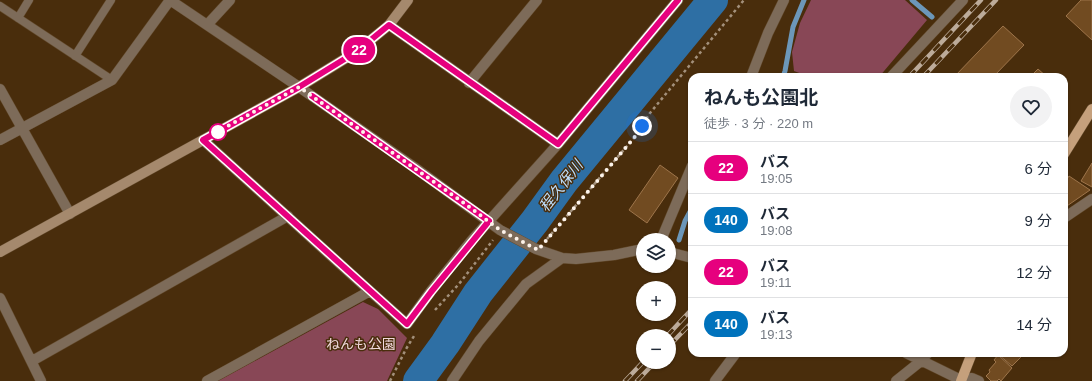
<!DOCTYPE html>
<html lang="ja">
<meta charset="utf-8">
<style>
:root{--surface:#fff;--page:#f2f2f3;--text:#1f2937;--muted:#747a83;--line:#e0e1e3}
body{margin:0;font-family:Helvetica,"Noto Sans JP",sans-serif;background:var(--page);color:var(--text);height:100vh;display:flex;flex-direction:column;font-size:15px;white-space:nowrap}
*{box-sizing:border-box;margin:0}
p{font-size:13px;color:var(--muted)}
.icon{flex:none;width:22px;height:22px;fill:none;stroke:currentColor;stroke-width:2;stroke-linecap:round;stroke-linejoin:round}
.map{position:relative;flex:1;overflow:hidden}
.sheet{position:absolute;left:688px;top:73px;width:380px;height:284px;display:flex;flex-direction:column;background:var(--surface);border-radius:12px;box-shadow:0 1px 3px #0004}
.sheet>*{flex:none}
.badge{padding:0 8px;border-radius:13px;font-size:14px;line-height:26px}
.fabs{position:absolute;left:636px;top:233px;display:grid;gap:8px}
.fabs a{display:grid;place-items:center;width:40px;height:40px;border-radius:50%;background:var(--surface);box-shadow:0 1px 3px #0004;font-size:20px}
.you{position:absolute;width:20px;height:20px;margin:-10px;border:3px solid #fff;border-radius:50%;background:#1a73e8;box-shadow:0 0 0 6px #1a73e833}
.map>.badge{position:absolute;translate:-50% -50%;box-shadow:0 0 0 2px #fff}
.round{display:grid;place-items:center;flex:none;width:42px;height:42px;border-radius:21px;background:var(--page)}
.headline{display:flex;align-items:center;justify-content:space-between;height:68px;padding:0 16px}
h1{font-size:19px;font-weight:700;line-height:30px}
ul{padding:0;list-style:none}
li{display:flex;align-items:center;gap:12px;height:52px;padding:0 16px;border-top:1px solid var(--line)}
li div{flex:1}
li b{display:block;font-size:15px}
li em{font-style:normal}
li .badge{min-width:44px;font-weight:700;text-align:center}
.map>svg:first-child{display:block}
.green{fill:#884756}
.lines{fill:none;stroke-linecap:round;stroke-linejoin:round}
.stream{stroke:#6c97b9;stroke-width:5}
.river{stroke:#2e6fa4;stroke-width:30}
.building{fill:#714b21;stroke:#9e754b}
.lane-casing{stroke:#62492b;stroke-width:9}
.street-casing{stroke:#62492b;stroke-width:11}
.secondary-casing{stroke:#62492b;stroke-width:11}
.primary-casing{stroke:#62492b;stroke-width:11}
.path{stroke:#a3907b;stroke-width:2.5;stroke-dasharray:3 3;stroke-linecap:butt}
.lane{stroke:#7d6b59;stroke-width:8}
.street{stroke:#7d6b59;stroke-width:10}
.secondary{stroke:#a5896d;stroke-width:10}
.primary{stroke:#c5a07c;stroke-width:10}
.rail-casing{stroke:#bcab9a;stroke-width:4.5}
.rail{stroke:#492d0c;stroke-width:3;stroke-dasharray:9;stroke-linecap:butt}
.line-casing{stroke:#fff;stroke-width:9}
.line{stroke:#e6007e;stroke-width:6}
.walk{stroke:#fdf3ea;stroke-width:4;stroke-dasharray:0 7.2}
.stop-dot{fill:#fff;stroke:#e6007e;stroke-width:2}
.labels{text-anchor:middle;stroke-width:3;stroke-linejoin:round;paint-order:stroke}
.park-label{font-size:14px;fill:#f1d9dd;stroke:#492d0c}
.water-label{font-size:15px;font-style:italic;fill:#bedffd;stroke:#492d0c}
</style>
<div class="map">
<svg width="1092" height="381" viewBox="0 0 1092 381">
<rect width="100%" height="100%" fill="#492d0c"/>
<path class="green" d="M811 0H905L927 20 879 77H810L794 71 792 52 800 23Z
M363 302 378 309 407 338 387 381H218Z"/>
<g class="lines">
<path class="stream" d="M912 0 932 17
M783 77 785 71 793 27 804 0
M679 240 685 221 692 208"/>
<path class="river" d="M418 381 445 344 478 293 535 221 564 181 713 0"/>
</g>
<path class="building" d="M1081 0H1092V40L1066 16Z
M1003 26 1024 45 993 77H957L955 76Z
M1038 69 1047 77H1030Z
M1092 163V187L1081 181Z
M660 165 678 178 647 223 629 210Z
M1069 176 1090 190 1064 208V184Z
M999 353H1017L1021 357 1012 366 998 354Z
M998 355 1012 368 1001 381 999 379 997 381H991L986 376 990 372 989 370 996 362 994 360Z"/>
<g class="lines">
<defs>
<path id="lane" d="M0 6 112 80
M18 18 29 0
M75 56 111 0"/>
<path id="street" d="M170 0 299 87 414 167 500 230 536 249 562 258 576 259 614 255 643 249
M207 25 230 0
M389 25 558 144
M751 77 768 33 784 0
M891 77 963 0
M469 83 537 0
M0 89 70 214
M0 140 112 80 170 0
M203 140 370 291
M1064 218 1092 199
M661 240 692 166
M669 252 692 258
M0 298 41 381
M906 353 961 380 972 378 979 381
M32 361 288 216
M207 381 370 291 407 324 431 291 472 240 558 144 678 0
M452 381 479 341 526 284 562 258
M715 381 736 353
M896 381 921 361 928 353"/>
<path id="secondary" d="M0 252 299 87 356 52 389 25 408 0"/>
<path id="primary" d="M1064 154 1092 109
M961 381 972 353"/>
</defs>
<use href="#lane" class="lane-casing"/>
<use href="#street" class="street-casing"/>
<use href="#secondary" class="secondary-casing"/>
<use href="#primary" class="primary-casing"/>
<path class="path" d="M547 239 634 138 650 113 744 0
M435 310 459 284 493 240
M390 381 406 349 414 336"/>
<use href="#lane" class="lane"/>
<use href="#street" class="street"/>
<use href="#secondary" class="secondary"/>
<use href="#primary" class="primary"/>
<defs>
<path id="rail" d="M909 77 981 0
M923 77 996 0
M667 336 692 309
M669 346 692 322
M625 381 643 362
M637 381 655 362"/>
</defs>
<use href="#rail" class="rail-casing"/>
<use href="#rail" class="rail"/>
</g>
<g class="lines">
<defs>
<path id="line" d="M312 96 489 221 431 292 407 324 203 140 299 87 356 52 389 25 558 144 678 0"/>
</defs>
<use href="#line" class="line-casing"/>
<use href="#line" class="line"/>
<path class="walk" d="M218 132H217L299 87 464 203 500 230 538 250 634 138 642 126"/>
</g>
<circle class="stop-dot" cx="218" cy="132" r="8"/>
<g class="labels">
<g class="park-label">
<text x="361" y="349">ねんも公園</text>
</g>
<g class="water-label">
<text transform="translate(561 186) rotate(-52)" y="5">程久保川</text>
</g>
</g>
</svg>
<div class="fabs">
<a><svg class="icon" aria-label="layers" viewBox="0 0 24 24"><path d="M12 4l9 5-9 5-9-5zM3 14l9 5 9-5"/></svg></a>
<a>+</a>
<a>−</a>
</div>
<div class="you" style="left:642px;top:126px"></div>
<b class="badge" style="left:359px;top:50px;background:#e6007e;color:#fff">22</b>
<section class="sheet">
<div class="headline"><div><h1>ねんも公園北</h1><p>徒歩 · 3 分 · 220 m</p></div><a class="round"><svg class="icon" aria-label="heart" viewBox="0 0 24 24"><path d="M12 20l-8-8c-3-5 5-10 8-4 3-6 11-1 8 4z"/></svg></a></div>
<ul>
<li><span class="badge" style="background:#e6007e;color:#fff">22</span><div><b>バス</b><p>19:05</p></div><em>6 分</em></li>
<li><span class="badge" style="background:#0072bc;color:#fff">140</span><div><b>バス</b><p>19:08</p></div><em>9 分</em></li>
<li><span class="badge" style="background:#e6007e;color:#fff">22</span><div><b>バス</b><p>19:11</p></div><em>12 分</em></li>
<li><span class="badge" style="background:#0072bc;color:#fff">140</span><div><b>バス</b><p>19:13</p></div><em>14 分</em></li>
</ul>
</section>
</div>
